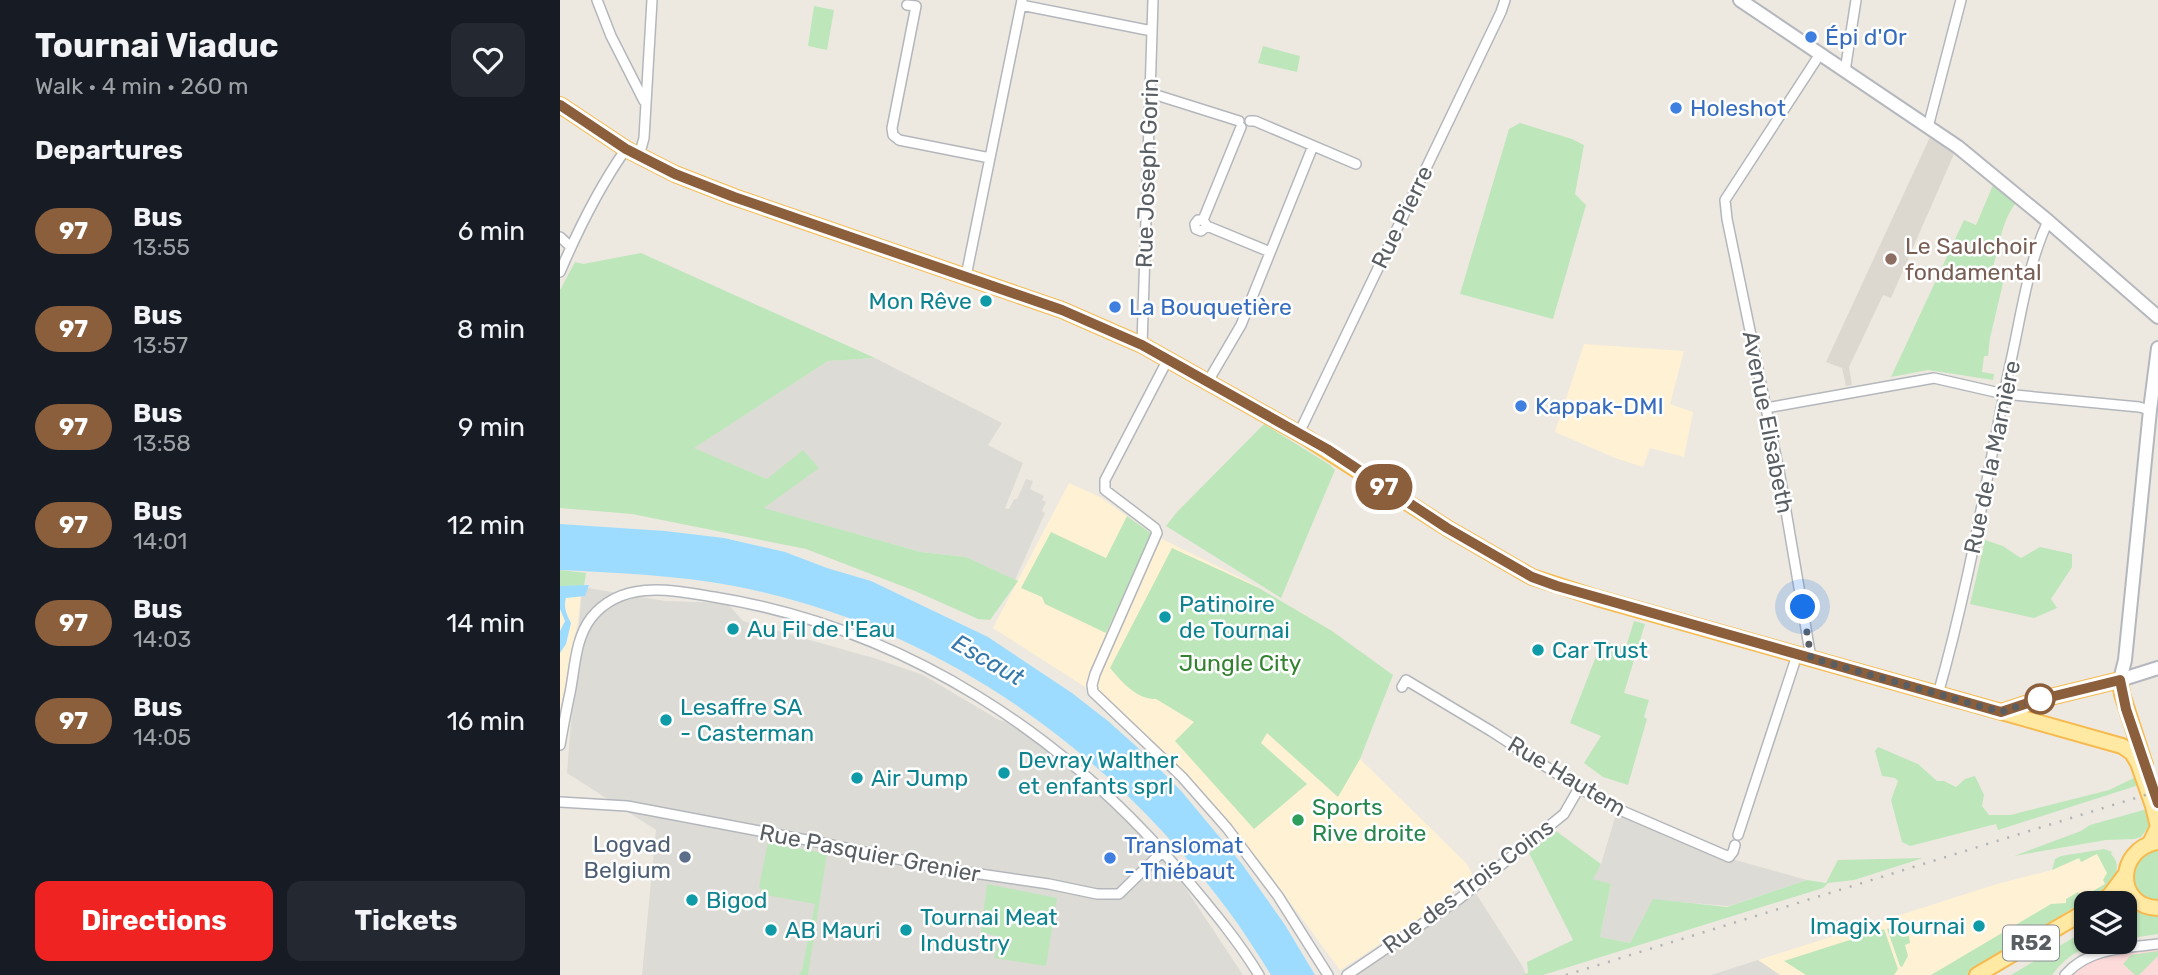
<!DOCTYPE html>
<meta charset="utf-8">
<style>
:root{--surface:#171b24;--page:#242831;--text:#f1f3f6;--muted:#9ea1a6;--accent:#f02323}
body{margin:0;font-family:Rubik,sans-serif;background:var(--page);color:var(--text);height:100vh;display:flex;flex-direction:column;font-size:26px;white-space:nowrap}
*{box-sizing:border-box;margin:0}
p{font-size:23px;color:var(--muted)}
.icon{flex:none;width:38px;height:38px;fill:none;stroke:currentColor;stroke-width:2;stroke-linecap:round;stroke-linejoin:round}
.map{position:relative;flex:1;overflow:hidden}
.details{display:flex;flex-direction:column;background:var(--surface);width:560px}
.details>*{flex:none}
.badge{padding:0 14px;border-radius:23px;font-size:24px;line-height:46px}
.fabs{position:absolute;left:1514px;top:891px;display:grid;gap:14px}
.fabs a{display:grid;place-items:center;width:63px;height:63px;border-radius:14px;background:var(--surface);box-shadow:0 2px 5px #0004;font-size:35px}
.you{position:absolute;width:35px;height:35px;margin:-18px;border:5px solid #fff;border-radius:50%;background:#1a73e8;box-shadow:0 0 0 10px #1a73e833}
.map>.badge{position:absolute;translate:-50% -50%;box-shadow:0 0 0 4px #fff}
h2{padding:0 35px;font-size:26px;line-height:63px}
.round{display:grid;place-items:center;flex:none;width:74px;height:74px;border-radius:14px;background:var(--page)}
.headline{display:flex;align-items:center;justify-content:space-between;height:119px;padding:0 35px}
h1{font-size:33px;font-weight:700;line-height:52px}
.action{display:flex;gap:14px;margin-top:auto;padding:14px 35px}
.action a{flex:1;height:80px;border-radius:14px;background:var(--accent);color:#fff;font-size:28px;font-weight:700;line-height:80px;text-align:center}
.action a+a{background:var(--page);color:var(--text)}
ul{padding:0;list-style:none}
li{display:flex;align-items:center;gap:21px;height:98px;padding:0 35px}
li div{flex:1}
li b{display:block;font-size:26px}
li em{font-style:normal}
li .badge{min-width:77px;font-weight:700;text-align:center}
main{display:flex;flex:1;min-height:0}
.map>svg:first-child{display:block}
.commercial{fill:#fff1d3}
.industrial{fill:#dddbd5}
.education{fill:#ddd8cf}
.medical{fill:#fcdada}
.green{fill:#bee6bb}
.water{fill:#9edcff}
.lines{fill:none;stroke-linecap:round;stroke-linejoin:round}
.street-casing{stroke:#b3b7bc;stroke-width:12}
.secondary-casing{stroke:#b4b8be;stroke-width:16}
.primary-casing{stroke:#f7ba4f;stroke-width:18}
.street{stroke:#fff;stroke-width:9}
.secondary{stroke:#fff;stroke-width:12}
.primary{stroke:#ffe9a3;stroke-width:14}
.rail{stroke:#b2b3b3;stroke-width:2.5;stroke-dasharray:2 9;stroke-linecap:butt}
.line-casing{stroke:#fff;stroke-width:16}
.line{stroke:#8b5e3c;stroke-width:10}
.walk{stroke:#595e62;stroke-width:7;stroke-dasharray:0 12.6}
.shop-dot{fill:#3f7fe0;stroke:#fff;stroke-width:2.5}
.education-dot{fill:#8d6e63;stroke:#fff;stroke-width:2.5}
.culture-dot{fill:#0f9aa8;stroke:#fff;stroke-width:2.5}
.stop-dot{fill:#fff;stroke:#8b5e3c;stroke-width:3.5}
.leisure-dot{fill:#2e9e5b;stroke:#fff;stroke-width:2.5}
.service-dot{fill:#5c6f8a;stroke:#fff;stroke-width:2.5}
.labels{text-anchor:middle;stroke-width:5;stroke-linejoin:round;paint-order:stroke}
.shield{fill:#fff;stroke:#8b8e91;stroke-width:2}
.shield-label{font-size:21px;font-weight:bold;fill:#595e62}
.shop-label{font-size:23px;fill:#366cbe;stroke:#fff;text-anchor:start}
.street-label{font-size:23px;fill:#595e62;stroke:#fff}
.education-label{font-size:23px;fill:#785e54;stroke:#fff;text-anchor:start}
.culture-label{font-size:23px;fill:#0d838f;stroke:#fff;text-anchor:start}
.park-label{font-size:23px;fill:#32822f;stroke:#fff}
.leisure-label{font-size:23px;fill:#27864d;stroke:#fff;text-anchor:start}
.service-label{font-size:23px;fill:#4e5e75;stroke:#fff;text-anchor:end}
.water-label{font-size:24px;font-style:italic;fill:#3679ac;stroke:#fff}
</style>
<main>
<section class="details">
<div class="headline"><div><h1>Tournai Viaduc</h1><p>Walk · 4 min · 260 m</p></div><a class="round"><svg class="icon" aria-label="heart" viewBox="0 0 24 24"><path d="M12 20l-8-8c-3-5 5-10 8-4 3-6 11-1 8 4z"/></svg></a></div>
<h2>Departures</h2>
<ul>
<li><span class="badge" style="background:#8b5e3c;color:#fff">97</span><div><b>Bus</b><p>13:55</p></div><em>6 min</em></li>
<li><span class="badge" style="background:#8b5e3c;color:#fff">97</span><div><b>Bus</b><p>13:57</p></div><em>8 min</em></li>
<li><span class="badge" style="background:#8b5e3c;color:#fff">97</span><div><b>Bus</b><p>13:58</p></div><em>9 min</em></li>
<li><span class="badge" style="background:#8b5e3c;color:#fff">97</span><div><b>Bus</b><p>14:01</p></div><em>12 min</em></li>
<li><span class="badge" style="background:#8b5e3c;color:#fff">97</span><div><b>Bus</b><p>14:03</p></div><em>14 min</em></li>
<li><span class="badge" style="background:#8b5e3c;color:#fff">97</span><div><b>Bus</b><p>14:05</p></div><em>16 min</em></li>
</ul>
<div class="action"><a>Directions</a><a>Tickets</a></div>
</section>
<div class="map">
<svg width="1598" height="975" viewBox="0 0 1598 975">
<rect width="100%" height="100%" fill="#ede9e0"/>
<path class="commercial" d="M1024 344 1124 351 1110 404 1133 412 1124 457 1090 448 1083 467 1055 458 995 432Z
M509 483 540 497 592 534 687 581 772 631 778 796 800 759 906 863 913 875 865 915 780 970 699 860 657 812 533 692 433 628Z
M0 594H21L18 621 0 710Z
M1537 853 1552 883 1407 975H1220L1198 960 1437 884 1492 870 1519 858 1522 862Z"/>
<path class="industrial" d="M315 358 442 423 428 445 463 463 445 508 449 509 454 499H457L466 479 473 481 470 489 484 496 482 500 486 502 482 511 485 513 455 580 406 557 361 552 203 508 207 479 133 448 268 361Z
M22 587 105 601 167 603 183 621 317 659 363 675 439 720 464 726 597 845 683 975H82L96 830 7 773Z
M1057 811 1136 849 1247 880 1169 906 1093 900 1070 943 1040 937 1051 885 1032 879 1041 864Z
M915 892 963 967 966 975H794Z
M1198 960 1220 975H1151Z"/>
<path class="education" d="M1370 137 1394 154 1331 298 1323 295 1289 367 1292 385 1286 386 1282 368 1266 362Z"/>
<path class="medical" d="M1598 947V975H1513L1519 967 1552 953Z"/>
<path class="green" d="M254 6 274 10 267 50 248 46Z
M703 46 740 56 737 72 698 63Z
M960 123 1012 139 1024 145 1015 194 1026 205 993 319 900 294 949 129Z
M1433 185 1456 203C1440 222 1439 252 1430 276L1444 279 1430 338 1428 356H1424L1422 372 1434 374 1433 380 1368 370 1331 377 1404 220 1416 225Z
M81 253 315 358 268 361 134 448 207 479 243 450 259 468 204 508 361 552 406 557 458 581 430 620 418 619 355 591 246 549 72 514 0 508V290L15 262 23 264Z
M704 424 770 465 775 470 721 598 606 526 617 512Z
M567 516 592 534 546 633 485 604 482 597 461 588 491 532 546 558Z
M1425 540 1443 546 1461 558 1480 547 1512 554V567L1491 599 1497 608 1474 618 1410 604Z
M612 548 699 588 772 631 833 675 800 759 778 797 707 733 701 743 747 784 694 829 615 741 634 722 596 699C577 700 561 681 550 668Z
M0 570 26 573 24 586H0Z
M1074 621 1085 624 1064 693 1089 700 1084 717 1087 719 1068 785 1043 777 1024 763 1041 736 1010 723 1042 641 1066 647Z
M1318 747 1358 764 1377 781H1384L1396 787 1405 779 1415 776 1424 795 1422 806 1429 815H1450L1549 790 1580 775 1579 785 1438 830 1436 824 1350 846 1342 842 1331 800 1338 781 1335 778 1322 776 1315 751Z
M1587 809 1590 825 1581 837 1574 839 1546 840 1454 856 1521 831 1530 825Z
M996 831 1041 864 1033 879 1051 884 1040 937 1070 943 1093 899 1167 907 1247 880 1266 883 1278 860 1363 858 1294 880 1268 883 1263 888 983 975H962L968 973 967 962 1013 940 969 853Z
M208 842 267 854 248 975H239L242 970 255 904 200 894 201 888 199 887Z
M1598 848V902C1582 899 1578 893 1571 879L1579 855Z
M1544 849 1552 852 1551 854C1560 862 1557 873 1552 883L1407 975H1371L1491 904 1506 903V899L1518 892 1521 898 1545 884 1543 880 1547 873 1537 854 1521 862 1519 858 1492 870 1495 859 1501 856Z
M427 884 497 898 486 966 434 958 440 937 421 932Z
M1564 910C1576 909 1586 915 1598 916V934L1565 939Z
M1346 923V925L1340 928 1342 937 1349 936 1350 943 1345 945 1348 956 1342 967 1340 966 1327 929Z
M1324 929 1338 969 1334 975H1246L1224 961Z
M1526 930V942H1548C1523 946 1507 955 1492 975H1451Z
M1598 951V956L1579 975H1575L1563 964 1571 955Z"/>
<path class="water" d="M0 524 105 531 164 538 225 552 267 568 311 581 428 637 512 693 548 721 586 755 622 792 682 864 725 925 755 975H711C697 953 683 930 667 909 547 747 373 624 174 586 116 575 58 573 0 570Z
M29 585 25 596 6 598C3 607 7 615 11 623L6 644 0 653V631L5 621 0 609V586Z"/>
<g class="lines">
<defs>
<path id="street" d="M37 0 51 36 84 101
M347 5 356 6 332 128 333 135 339 140 430 158
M461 5 592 31
M1285 71 1296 0
M590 93 679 121
M690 121H695L796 164
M1368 127 1401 0
M79 156 84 138 92 0
M643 220 681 127
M647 226 641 231 636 229 635 224 638 220H643L647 226 710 252
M0 237 11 247
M0 272C18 230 39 187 66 149
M406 276 462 0
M582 345 593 0
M607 361 545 480V490L595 528 597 533 535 674 532 685 533 692 622 777 667 828 718 896 768 975
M647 383 681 325 753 146
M1206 408 1374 378 1444 394 1579 407 1590 410
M739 433 941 12 945 0
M1251 658 1220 476 1167 219 1165 200 1260 54
M842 687 846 680 931 731 1019 788 1060 810 1169 857 1173 852 1175 845
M1378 694C1409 586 1427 475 1450 365 1461 317 1467 266 1488 221
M0 745C3 728 6 711 10 693 15 668 15 639 31 618 62 579 112 590 154 597 345 628 507 735 629 882 654 912 679 942 699 975
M0 802 67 806 268 844 379 868 489 884 537 894H559L603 851
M1178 835 1237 655
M787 975 899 899 1004 814 1019 788
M1505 975C1528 948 1565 948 1598 944"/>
<path id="secondary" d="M1180 0 1398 147 1488 221 1598 317
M1560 680 1565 660 1590 410 1598 348
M1560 680 1598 668"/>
<path id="primary" d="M0 105 66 149 115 174 174 197 502 310 582 345 747 438 887 528 972 577 1037 598 1562 746 1572 753 1578 763 1593 806 1598 827 1590 843
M1441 712 1474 701 1560 680 1562 694 1585 765
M1597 842C1555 850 1556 907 1598 908
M1539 903 1550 895 1565 875
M1417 975 1526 911"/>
</defs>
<use href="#street" class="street-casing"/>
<use href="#secondary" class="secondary-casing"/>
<use href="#primary" class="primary-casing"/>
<use href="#street" class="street"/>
<use href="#secondary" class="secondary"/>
<use href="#primary" class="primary"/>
<path class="rail" d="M1006 975 1598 791"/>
</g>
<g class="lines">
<defs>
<path id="line" d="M0 105 66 149 115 174 174 197 502 310 582 345 767 449 887 528 972 577 997 586 1441 712 1474 701 1560 680 1566 709 1598 803"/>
</defs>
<use href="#line" class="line-casing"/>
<use href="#line" class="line"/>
<path class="walk" d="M1243 607 1251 658 1441 712 1480 699"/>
</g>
<g class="shop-dot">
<circle cx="1251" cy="37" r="7"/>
<circle cx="1116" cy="108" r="7"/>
<circle cx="555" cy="307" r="7"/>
<circle cx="961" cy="406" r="7"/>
<circle cx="550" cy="858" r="7"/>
</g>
<circle class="education-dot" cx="1331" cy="259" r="7"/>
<g class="culture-dot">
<circle cx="426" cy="301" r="7"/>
<circle cx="605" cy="617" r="7"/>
<circle cx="173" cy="629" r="7"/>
<circle cx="978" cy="650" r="7"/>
<circle cx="106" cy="720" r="7"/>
<circle cx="444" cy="773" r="7"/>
<circle cx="297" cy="778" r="7"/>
<circle cx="132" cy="900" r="7"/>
<circle cx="1419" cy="926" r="7"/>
<circle cx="211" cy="930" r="7"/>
<circle cx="346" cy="930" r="7"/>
</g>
<circle class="stop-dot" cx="1480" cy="699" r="14"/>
<circle class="leisure-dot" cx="738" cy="820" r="7"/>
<circle class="service-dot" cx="125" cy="857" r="7"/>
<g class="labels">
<rect class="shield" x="1443" y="925.5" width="56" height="35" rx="5"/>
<g class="shield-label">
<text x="1471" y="950">R52</text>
</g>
<g class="shop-label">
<text x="1265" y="45">Épi d'Or</text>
<text x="1130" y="116">Holeshot</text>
<text x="569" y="315">La Bouquetière</text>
<text x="975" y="414">Kappak-DMI</text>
<text x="564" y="853">Translomat<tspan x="564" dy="26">- Thiébaut</tspan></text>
</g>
<g class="street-label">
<text transform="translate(587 173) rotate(-88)" y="8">Rue Joseph Gorin</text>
<text transform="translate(842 217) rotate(-64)" y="8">Rue Pierre</text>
<text transform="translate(1208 422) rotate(79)" y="8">Avenue Elisabeth</text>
<text transform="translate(1432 457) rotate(-78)" y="8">Rue de la Marnière</text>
<text transform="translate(1007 776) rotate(31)" y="8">Rue Hautem</text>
<text transform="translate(310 853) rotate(11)" y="8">Rue Pasquier Grenier</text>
<text transform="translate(908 886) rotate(-37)" y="8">Rue des Trois Coins</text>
</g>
<g class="education-label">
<text x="1345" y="254">Le Saulchoir<tspan x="1345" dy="26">fondamental</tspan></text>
</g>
<g class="culture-label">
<text x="412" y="309" text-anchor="end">Mon Rêve</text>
<text x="619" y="612">Patinoire<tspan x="619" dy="26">de Tournai</tspan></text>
<text x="187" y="637">Au Fil de l'Eau</text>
<text x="992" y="658">Car Trust</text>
<text x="120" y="715">Lesaffre SA<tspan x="120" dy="26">- Casterman</tspan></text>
<text x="458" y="768">Devray Walther<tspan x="458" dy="26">et enfants sprl</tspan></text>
<text x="311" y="786">Air Jump</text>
<text x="146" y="908">Bigod</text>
<text x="360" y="925">Tournai Meat<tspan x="360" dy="26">Industry</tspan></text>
<text x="1405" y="934" text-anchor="end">Imagix Tournai</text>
<text x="225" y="938">AB Mauri</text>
</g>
<g class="park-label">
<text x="680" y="671">Jungle City</text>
</g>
<g class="leisure-label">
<text x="752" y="815">Sports<tspan x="752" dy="26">Rive droite</tspan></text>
</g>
<g class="service-label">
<text x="111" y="852">Logvad<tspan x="111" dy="26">Belgium</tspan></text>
</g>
<g class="water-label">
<text transform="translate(428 660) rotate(30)" y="8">Escaut</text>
</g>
</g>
</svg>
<div class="fabs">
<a><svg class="icon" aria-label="layers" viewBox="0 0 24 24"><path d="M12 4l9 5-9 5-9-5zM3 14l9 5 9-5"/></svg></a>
</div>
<div class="you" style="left:1243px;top:607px"></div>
<b class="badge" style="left:824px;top:487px;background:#8b5e3c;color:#fff">97</b>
</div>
</main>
